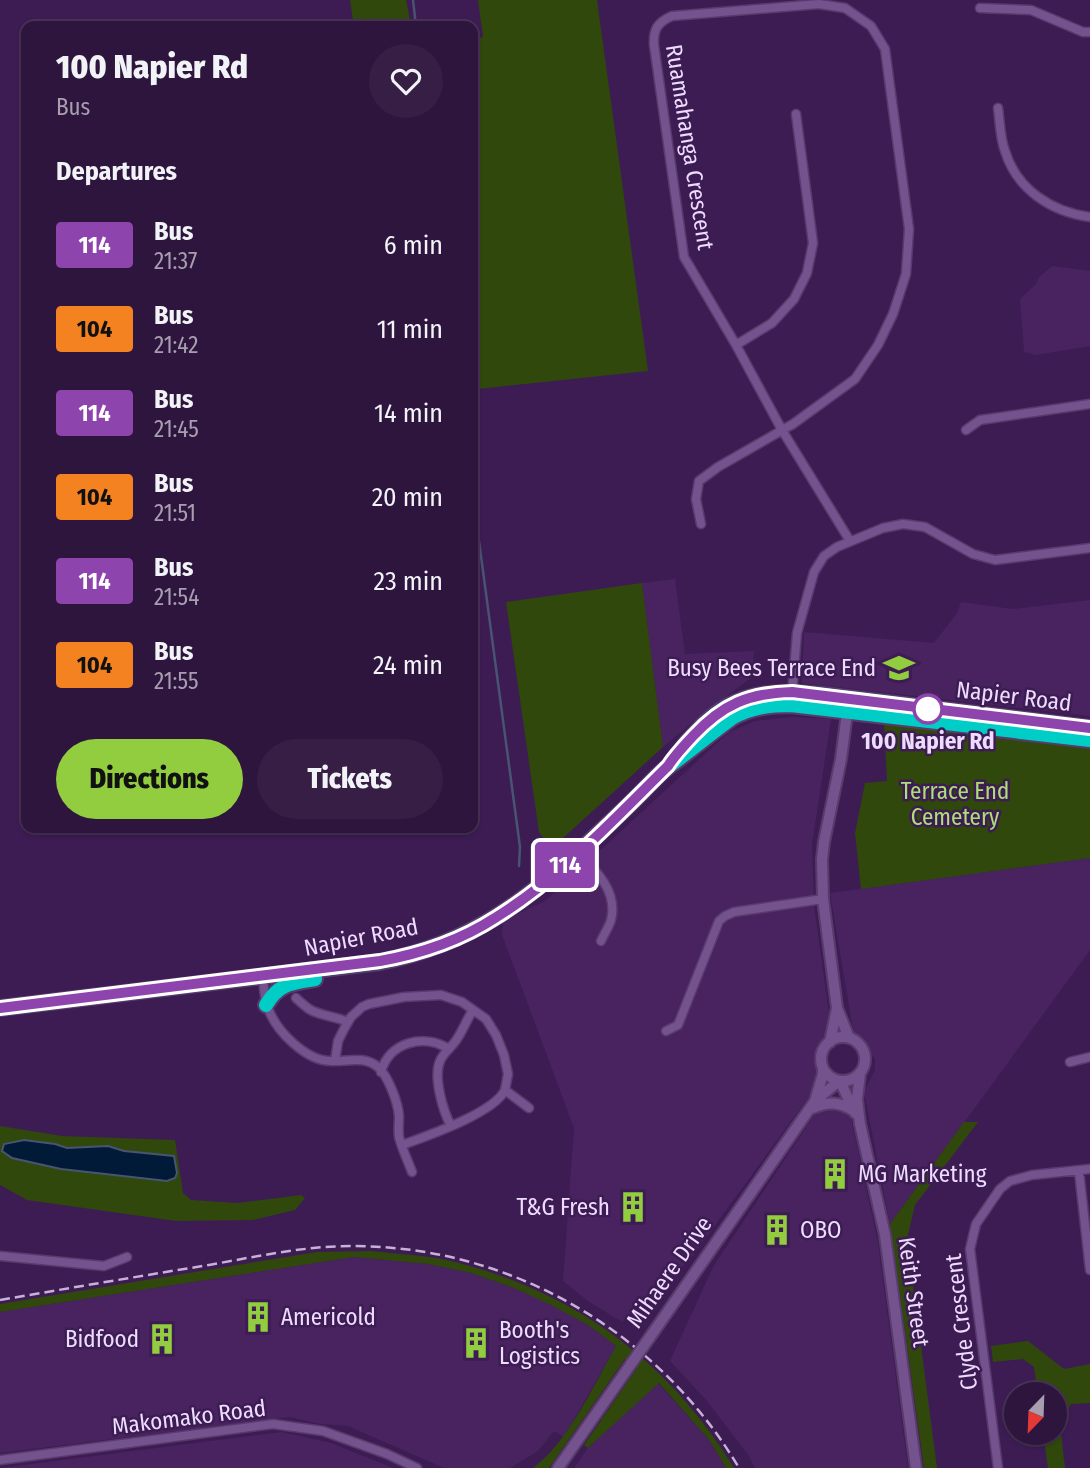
<!DOCTYPE html>
<style>
:root{--surface:#2e153e;--page:#361e45;--text:#f1f3f6;--muted:#a79fb0;--line:#493458;--accent:#91cd3f}
body{margin:0;font-family:"Fira Sans Condensed",sans-serif;background:var(--page);color:var(--text);height:100vh;display:flex;flex-direction:column;font-size:26px;white-space:nowrap}
*{box-sizing:border-box;margin:0}
p{font-size:23px;color:var(--muted)}
.icon{flex:none;width:38px;height:38px;fill:none;stroke:currentColor;stroke-width:2;stroke-linecap:round;stroke-linejoin:round}
.map{position:relative;flex:1;overflow:hidden}
.panel{position:absolute;left:21px;top:21px;width:457px;height:812px;display:flex;flex-direction:column;background:var(--surface);border-radius:14px;box-shadow:0 2px 5px #0004,0 0 0 2px var(--line)}
.panel>*{flex:none}
.badge{padding:0 14px;border-radius:5px;font-size:24px;line-height:46px}
.needle{width:46px;rotate:203deg}
.tools{position:absolute;left:1004px;top:1382px;display:grid;gap:14px}
.tools a{display:grid;place-items:center;width:63px;height:63px;border-radius:50%;background:var(--surface);box-shadow:0 2px 5px #0004,0 0 0 2px var(--line);font-size:35px}
.map>.badge{position:absolute;translate:-50% -50%;box-shadow:0 0 0 4px #fff}
h2{padding:0 35px;font-size:26px;line-height:63px}
.round{display:grid;place-items:center;flex:none;width:74px;height:74px;border-radius:37px;background:var(--page)}
.summary{display:flex;align-items:center;justify-content:space-between;height:119px;padding:0 35px}
h1{font-size:33px;font-weight:800;line-height:52px}
.action{display:flex;gap:14px;margin-top:auto;padding:14px 35px}
.action a{flex:1;height:80px;border-radius:42px;background:var(--accent);color:#111;font-size:28px;font-weight:800;line-height:80px;text-align:center}
.action a+a{background:var(--page);color:var(--text)}
ul{padding:0;list-style:none}
li{display:flex;align-items:center;gap:21px;height:84px;padding:0 35px}
li div{flex:1}
li b{display:block;font-size:26px}
li em{font-style:normal}
li .badge{min-width:77px;font-weight:700;text-align:center}
.map>svg:first-child{display:block}
.built{fill:#482360}
.green{fill:#30480c}
.water{fill:#001a37;stroke:#475473;stroke-width:2}
.lines{fill:none;stroke-linecap:round;stroke-linejoin:round}
.stream{stroke:#475473;stroke-width:2.5}
.street-casing{stroke:#583a6b;stroke-width:11}
.secondary-casing{stroke:#583a6b;stroke-width:14}
.highway-casing{stroke:#583a6b;stroke-width:18}
.street{stroke:#74528d;stroke-width:8}
.secondary{stroke:#74528d;stroke-width:10}
.highway{stroke:#00cdc5;stroke-width:14}
.rail{stroke:#c7b1d8;stroke-width:2.5;stroke-dasharray:10 5;stroke-linecap:butt}
.secondary-bridge-casing{stroke:#583a6b;stroke-width:14;stroke-linecap:butt}
.secondary-bridge{stroke:#74528d;stroke-width:10}
.line-casing{stroke:#fff;stroke-width:16}
.line{stroke:#8e44ad;stroke-width:10}
.stop-dot{fill:#fff;stroke:#8e44ad;stroke-width:3.5}
.labels{text-anchor:middle;stroke-width:5;stroke-linejoin:round;paint-order:stroke}
.street-label{font-size:23px;fill:#eedcfe;stroke:#3d1c53}
.poi-label{font-size:23px;fill:#eedcfe;stroke:#3d1c53;text-anchor:start}
.stop-label{font-size:23px;font-weight:bold;fill:#eedcfe;stroke:#3d1c53}
.park-label{font-size:23px;fill:#adde77;stroke:#3d1c53}
</style>
<div class="map">
<svg width="1090" height="1468" viewBox="0 0 1090 1468">
<rect width="100%" height="100%" fill="#3d1c53"/>
<path class="built" d="M1052 266 1090 271V346L1036 355 1024 352 1020 299 1036 284 1039 277Z
M675 579 685 654 754 651 752 677 693 722 663 747 642 583Z
M1090 600V716L802 683 804 632 934 643 957 613 961 602 1013 609Z
M792 717 831 719 812 844 814 905 832 1035 819 1083 689 1261 622 1322 588 1301 563 1281 574 1128 502 935 503 921 545 901 729 732 756 721Z
M1090 858V950L890 1224 864 1092 875 1070V1059L864 1044 854 1036 830 893Z
M831 1106 841 1109 851 1118 878 1243 908 1468H755L749 1456 707 1401 670 1361 713 1267 817 1111Z
M354 1257 428 1264 471 1273 514 1288 552 1305 588 1325 616 1346 564 1437 554 1431 538 1451 510 1468H444L348 1426 320 1424 290 1417 0 1453V1312Z
M658 1383 710 1441 726 1468H574L588 1448Z
M282 1432 331 1443 393 1468H0Z"/>
<path class="green" d="M350 0H406L411 26H358L353 20Z
M478 0H597L648 371 478 389 472 349V39L483 37Z
M642 583 663 747 551 849 539 832 506 602Z
M884 724 1090 748V858L861 889 855 833 865 783 887 781Z
M964 1122H978L915 1205 907 1239 937 1468H924L890 1224Z
M0 1126 62 1136 175 1140 183 1193 191 1200 237 1203 301 1195 305 1198 295 1210 253 1220 176 1221 27 1200 0 1185Z
M371 1251C397 1254 425 1255 451 1261 574 1291 668 1360 734 1468H726L710 1441 659 1383 588 1448 584 1445 637 1368 625 1359 549 1468H533C569 1441 593 1386 616 1346L588 1325 551 1305 514 1288 471 1273 428 1264 354 1257 0 1312V1304L317 1252Z
M1028 1341 1064 1369 1090 1364V1403L1071 1404 1060 1425 1065 1468H1048L1043 1433H1055V1395H1038L1034 1367 1023 1359 993 1362 991 1346Z"/>
<path class="water" d="M24 1140 55 1144 67 1148 108 1146 124 1151 174 1156 177 1173 175 1178 167 1181 61 1169 12 1158 2 1151 4 1144Z"/>
<g class="lines">
<path class="stream" d="M413 0 416 26
M472 489 520 847 519 866"/>
<defs>
<path id="street" d="M980 8 1031 10 1083 32H1090
M998 108C1000 122 1000 138 1005 151 1017 190 1052 212 1090 217
M736 345 772 323 794 299 807 273 813 243 796 114
M966 430 980 420 1090 404
M701 524 696 499 699 481 718 467 779 432C783 429 788 427 793 424L855 379 878 345 893 314 906 274 909 229 885 49 871 26 845 8 819 4 672 16C658 22 653 29 654 45L684 257 736 345 782 430 850 541
M792 695 797 633 814 572 824 556 837 547 883 528 903 524 925 527 973 554 995 560 1090 548
M578 853C597 871 618 892 611 920 609 927 604 934 601 941
M263 977C264 987 264 999 268 1008 276 1031 306 1061 331 1061 347 1062 364 1055 378 1067 388 1076 398 1102 399 1116 399 1123 398 1130 399 1137 402 1149 408 1161 412 1172
M296 998C300 1002 305 1006 309 1009 320 1016 335 1016 348 1022
M666 1031 678 1025 719 921 725 916 734 912 823 899
M335 1061 338 1041 344 1029 351 1017 362 1007 369 1004 404 997 441 995 462 1002 486 1019 496 1035 504 1055 508 1074 505 1090
M1070 1062 1090 1057
M381 1072C389 1042 424 1033 449 1049
M451 1126C443 1111 433 1077 440 1061 443 1053 452 1047 457 1039 463 1030 467 1019 473 1010
M402 1145C427 1136 494 1113 505 1090L529 1108
M1079 1171 1090 1270
M0 1256 104 1266 127 1257
M0 1460 273 1424 323 1431 387 1454 417 1468
M998 1468 970 1249 976 1224 1000 1189 1010 1181 1032 1175 1090 1169"/>
<path id="secondary" d="M848 706 841 759 824 842 822 859 823 899 837 1008 849 1038
M821 1059a22 22 0 1 1 44 0a22 22 0 1 1-44 0Z
M830 1042 837 1008
M860 1074 857 1099 860 1124 885 1235 916 1468
M840 1081 855 1113
M815 1101 823 1074V1069
M813 1108C828 1101 840 1102 854 1111
M650 1337 815 1101 839 1081
M558 1468 631 1364"/>
<path id="highway" d="M684 746C693 736 701 726 711 718 744 690 783 691 823 695L1090 728
M266 1005C279 983 292 983 315 979
M0 1008 380 962C472 944 533 897 598 834 613 820 627 807 641 793 650 784 658 774 668 767 690 751 710 734 732 718 751 707 770 705 791 705L1090 740"/>
</defs>
<use href="#street" class="street-casing"/>
<use href="#secondary" class="secondary-casing"/>
<use href="#highway" class="highway-casing"/>
<use href="#street" class="street"/>
<use href="#secondary" class="secondary"/>
<use href="#highway" class="highway"/>
<path class="rail" d="M0 1300C70 1288 140 1276 209 1265 248 1258 286 1250 325 1247 493 1236 654 1324 739 1468"/>
<defs>
<path id="secondary-bridge" d="M631 1364 650 1337"/>
</defs>
<use href="#secondary-bridge" class="secondary-bridge-casing"/>
<use href="#secondary-bridge" class="secondary-bridge"/>
</g>
<g class="lines">
<defs>
<path id="line" d="M0 1008 380 961C419 954 461 940 495 918 560 878 613 820 668 766 675 755 684 746 693 736 723 704 749 693 792 692L1090 728"/>
</defs>
<use href="#line" class="line-casing"/>
<use href="#line" class="line"/>
</g>
<defs>
<symbol id="school-bare" viewBox="-9 -9 18 18"><path d="M0-5L7-2L0 1L-7-2ZM-4 1L0 2.5L4 1V4Q0 6-4 4Z" fill="#91cd3f" stroke="#3d1c53" stroke-width="2.5" paint-order="stroke"/></symbol>
<symbol id="building-bare" viewBox="-9 -9 18 18"><path d="M-4-6H4V6H1V3H-1V6H-4ZM-2.5-4.3h1.7v1.8h-1.7ZM.8-4.3h1.7v1.8H.8ZM-2.5-1h1.7V.8h-1.7ZM.8-1h1.7V.8H.8Z" fill="#91cd3f" stroke="#3d1c53" stroke-width="2.5" paint-order="stroke"/></symbol>
</defs>
<g fill-rule="evenodd">
<use href="#school-bare" x="877" y="646" width="44" height="44"/>
<use href="#building-bare" x="813" y="1152" width="44" height="44"/>
<use href="#building-bare" x="611" y="1185" width="44" height="44"/>
<use href="#building-bare" x="755" y="1208" width="44" height="44"/>
<use href="#building-bare" x="236" y="1295" width="44" height="44"/>
<use href="#building-bare" x="140" y="1317" width="44" height="44"/>
<use href="#building-bare" x="454" y="1321" width="44" height="44"/>
</g>
<circle class="stop-dot" cx="928" cy="709" r="14"/>
<g class="labels">
<g class="street-label">
<text transform="translate(690 147) rotate(81)" y="8">Ruamahanga Crescent</text>
<text transform="translate(1014 696) rotate(7)" y="8">Napier Road</text>
<text transform="translate(361 937) rotate(-11)" y="8">Napier Road</text>
<text transform="translate(669 1272) rotate(-55)" y="8">Mihaere Drive</text>
<text transform="translate(914 1292) rotate(82)" y="8">Keith Street</text>
<text transform="translate(961 1322) rotate(-97)" y="8">Clyde Crescent</text>
<text transform="translate(189 1417) rotate(-7)" y="8">Makomako Road</text>
</g>
<g class="poi-label">
<text x="876" y="676" text-anchor="end">Busy Bees Terrace End</text>
<text x="858" y="1182">MG Marketing</text>
<text x="610" y="1215" text-anchor="end">T&amp;G Fresh</text>
<text x="800" y="1238">OBO</text>
<text x="281" y="1325">Americold</text>
<text x="499" y="1338">Booth's<tspan x="499" dy="26">Logistics</tspan></text>
<text x="139" y="1347" text-anchor="end">Bidfood</text>
</g>
<g class="stop-label">
<text x="928" y="749">100 Napier Rd</text>
</g>
<g class="park-label">
<text x="955" y="799">Terrace End<tspan x="955" dy="26">Cemetery</tspan></text>
</g>
</g>
</svg>
<div class="tools">
<a><svg class="needle" viewBox="-14 -14 28 28"><path d="M0-13l5 13h-10z" fill="#e53935"/><path d="M0 13l5-13h-10z" fill="#a79fb0"/></svg></a>
</div>
<b class="badge" style="left:565px;top:865px;background:#8e44ad;color:#fff">114</b>
<section class="panel">
<div class="summary"><div><h1>100 Napier Rd</h1><p>Bus</p></div><a class="round"><svg class="icon" aria-label="heart" viewBox="0 0 24 24"><path d="M12 20l-8-8c-3-5 5-10 8-4 3-6 11-1 8 4z"/></svg></a></div>
<h2>Departures</h2>
<ul>
<li><span class="badge" style="background:#8e44ad;color:#fff">114</span><div><b>Bus</b><p>21:37</p></div><em>6 min</em></li>
<li><span class="badge" style="background:#f58220;color:#111">104</span><div><b>Bus</b><p>21:42</p></div><em>11 min</em></li>
<li><span class="badge" style="background:#8e44ad;color:#fff">114</span><div><b>Bus</b><p>21:45</p></div><em>14 min</em></li>
<li><span class="badge" style="background:#f58220;color:#111">104</span><div><b>Bus</b><p>21:51</p></div><em>20 min</em></li>
<li><span class="badge" style="background:#8e44ad;color:#fff">114</span><div><b>Bus</b><p>21:54</p></div><em>23 min</em></li>
<li><span class="badge" style="background:#f58220;color:#111">104</span><div><b>Bus</b><p>21:55</p></div><em>24 min</em></li>
</ul>
<div class="action"><a>Directions</a><a>Tickets</a></div>
</section>
</div>
